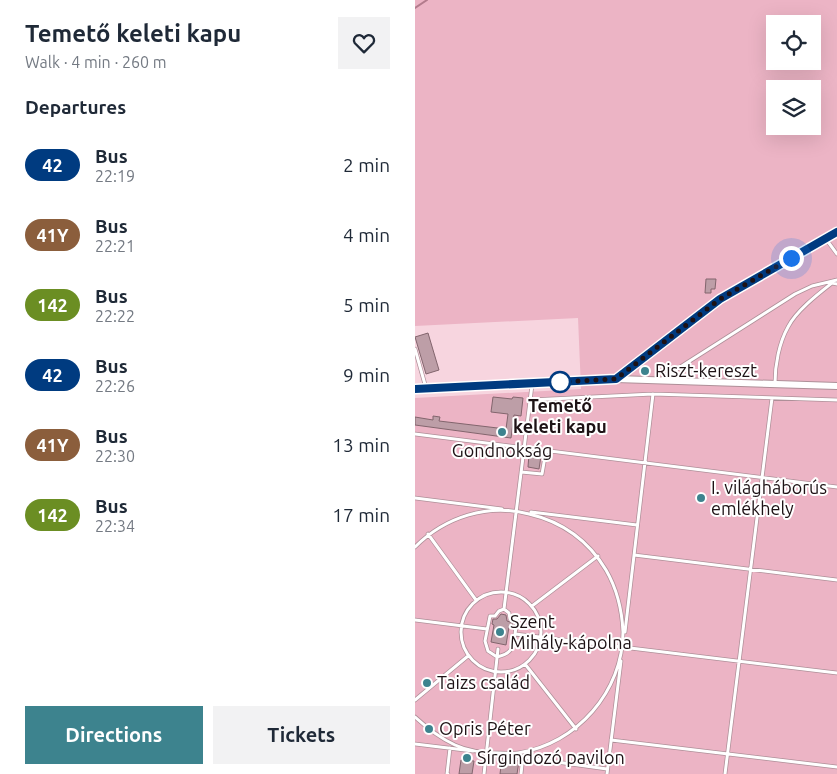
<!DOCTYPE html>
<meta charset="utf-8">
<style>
:root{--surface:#fff;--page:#f2f2f3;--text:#1f2937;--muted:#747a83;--accent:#3d838e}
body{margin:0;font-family:Ubuntu,sans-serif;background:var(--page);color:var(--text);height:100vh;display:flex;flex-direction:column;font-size:19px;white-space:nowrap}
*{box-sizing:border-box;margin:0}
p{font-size:16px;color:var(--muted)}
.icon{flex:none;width:28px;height:28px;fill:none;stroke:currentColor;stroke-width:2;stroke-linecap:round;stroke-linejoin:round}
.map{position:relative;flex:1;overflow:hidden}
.sheet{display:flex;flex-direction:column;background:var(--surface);width:415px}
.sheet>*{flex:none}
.badge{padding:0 10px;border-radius:16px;font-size:18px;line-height:32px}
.tools{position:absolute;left:351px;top:15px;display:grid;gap:10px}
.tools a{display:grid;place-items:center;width:55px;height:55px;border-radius:0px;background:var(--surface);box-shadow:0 5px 20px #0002;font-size:25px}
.you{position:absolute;width:25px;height:25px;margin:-12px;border:4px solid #fff;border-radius:50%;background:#1a73e8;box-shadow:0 0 0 8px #1a73e833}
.map>.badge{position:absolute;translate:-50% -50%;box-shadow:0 0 0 2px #fff}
h2{padding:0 25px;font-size:19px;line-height:45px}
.round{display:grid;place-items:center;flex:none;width:52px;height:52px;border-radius:0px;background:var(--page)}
.summary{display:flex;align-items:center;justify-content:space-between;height:85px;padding:0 25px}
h1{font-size:24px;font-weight:600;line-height:38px}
.cta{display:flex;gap:10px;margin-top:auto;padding:10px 25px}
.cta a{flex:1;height:58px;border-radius:0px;background:var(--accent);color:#fff;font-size:20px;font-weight:600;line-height:58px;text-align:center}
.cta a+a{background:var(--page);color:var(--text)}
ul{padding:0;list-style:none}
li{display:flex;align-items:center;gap:15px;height:70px;padding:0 25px}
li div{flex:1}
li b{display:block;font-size:19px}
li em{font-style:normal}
li .badge{min-width:55px;font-weight:700;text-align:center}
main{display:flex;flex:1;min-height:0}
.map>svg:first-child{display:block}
.green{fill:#ecb4c5;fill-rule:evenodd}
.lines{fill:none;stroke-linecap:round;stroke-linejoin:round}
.stream{stroke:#b27b8c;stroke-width:2}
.building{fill:#bd9ea7;stroke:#82656d}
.service-casing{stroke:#ae8f98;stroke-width:4.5}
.minor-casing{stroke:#ae8f98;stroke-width:8}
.tertiary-casing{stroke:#ae8f98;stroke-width:9}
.service{stroke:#fff;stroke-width:3}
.minor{stroke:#fff;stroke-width:6}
.tertiary{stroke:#fff;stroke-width:8}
.line-casing{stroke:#fff;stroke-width:11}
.line{stroke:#003b80;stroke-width:8}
.walk{stroke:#1d1215;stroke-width:5;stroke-dasharray:0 9}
.poi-dot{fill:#3d838e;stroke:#fff;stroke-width:2}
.stop-dot{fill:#fff;stroke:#003b80;stroke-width:2.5}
.labels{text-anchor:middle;stroke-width:4;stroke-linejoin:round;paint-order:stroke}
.poi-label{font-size:18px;fill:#1d1215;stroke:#fff;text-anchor:start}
.stop-label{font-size:18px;font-weight:bold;fill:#1d1215;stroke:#fff}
</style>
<main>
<section class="sheet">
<div class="summary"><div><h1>Temető keleti kapu</h1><p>Walk · 4 min · 260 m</p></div><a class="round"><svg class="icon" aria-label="heart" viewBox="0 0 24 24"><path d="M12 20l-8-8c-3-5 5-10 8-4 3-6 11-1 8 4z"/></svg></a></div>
<h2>Departures</h2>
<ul>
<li><span class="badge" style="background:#003b80;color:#fff">42</span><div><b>Bus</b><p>22:19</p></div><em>2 min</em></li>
<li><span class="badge" style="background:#8b5e3c;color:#fff">41Y</span><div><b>Bus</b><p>22:21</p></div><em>4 min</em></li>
<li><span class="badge" style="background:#6b8e23;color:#fff">142</span><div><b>Bus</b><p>22:22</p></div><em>5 min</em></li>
<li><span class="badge" style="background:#003b80;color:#fff">42</span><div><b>Bus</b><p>22:26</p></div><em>9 min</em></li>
<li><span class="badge" style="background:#8b5e3c;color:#fff">41Y</span><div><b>Bus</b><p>22:30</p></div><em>13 min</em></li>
<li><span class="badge" style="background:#6b8e23;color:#fff">142</span><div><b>Bus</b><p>22:34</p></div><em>17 min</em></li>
</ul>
<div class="cta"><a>Directions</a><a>Tickets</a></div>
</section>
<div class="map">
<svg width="422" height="774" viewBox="0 0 422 774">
<rect width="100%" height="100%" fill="#f7d5df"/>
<path class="green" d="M0 0H422V774H0V398L166 389 163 318 0 326ZM360 24H398V61H360ZM360 89H398V126H360Z"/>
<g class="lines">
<path class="stream" d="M0 8 12 0"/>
</g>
<path class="building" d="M291 279H301L300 289H296V293H290Z
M13 333 24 370 11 374 0 337Z
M78 397 97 399 98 397 108 398 106 416 99 415 96 438 0 425V417L18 420V416L25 417 24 421 91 429 93 414 76 412Z
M114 454 126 456 124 469 113 467Z
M86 614 91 615 92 621 98 623 97 627H94L91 645 76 642 79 625 77 624 78 619H82Z
M87 758 104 761 102 774H85Z
M46 760 59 761 57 774H44Z"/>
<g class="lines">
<defs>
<path id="service" d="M411 239 422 254
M0 349 11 388
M248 378 380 294 397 286 422 280
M360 383C360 365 364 343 373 327 381 311 403 294 417 283L422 284
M115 400 238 394 422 400
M0 434 422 487
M106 472 127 474 131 451
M0 498 87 509
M116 512 222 525
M13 534 61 600
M0 547C30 517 73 503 114 514 148 522 173 540 191 570 202 589 207 609 208 632 208 691 162 744 103 753 97 754 91 753 84 753 70 753 53 751 40 745 25 738 12 728 0 717
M219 555 422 580
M46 632a40 40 0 1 1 80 0a40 40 0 1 1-80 0Z
M117 606 183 556
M89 609 117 385
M0 620 72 629
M210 632 238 394
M100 634C97 648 98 653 82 657L73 651 70 641 75 616H80L84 611 89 609 94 613 95 619 102 620 100 634 422 673
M110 664 161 729
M0 700 53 656
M196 740 422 767
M0 744 58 751
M91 755 192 769
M33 774H32L35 748
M69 774 83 649
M106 774 108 756
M192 774 206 661
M310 774 357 398"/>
<path id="minor" d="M201 379 422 386"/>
<path id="tertiary" d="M0 389 201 379 305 299 422 232"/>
</defs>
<use href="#service" class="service-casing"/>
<use href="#minor" class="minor-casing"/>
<use href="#tertiary" class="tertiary-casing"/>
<use href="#service" class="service"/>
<use href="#minor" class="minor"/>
<use href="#tertiary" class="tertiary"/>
</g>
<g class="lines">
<defs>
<path id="line" d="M0 389 201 379 305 299 422 232"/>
</defs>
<use href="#line" class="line-casing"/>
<use href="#line" class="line"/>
<path class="walk" d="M145 382 201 379 305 299 376 258"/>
</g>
<g class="poi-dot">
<circle cx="230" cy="371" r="5"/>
<circle cx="87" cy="432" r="5"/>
<circle cx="286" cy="498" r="5"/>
<circle cx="85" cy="632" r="5"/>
<circle cx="12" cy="683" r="5"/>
<circle cx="14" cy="729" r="5"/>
<circle cx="52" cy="758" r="5"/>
</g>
<circle class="stop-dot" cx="145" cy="382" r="10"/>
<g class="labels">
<g class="poi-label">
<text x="240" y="377">Riszt-kereszt</text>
<text x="87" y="457" text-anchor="middle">Gondnokság</text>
<text x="296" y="494">I. világháborús<tspan x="296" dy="21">emlékhely</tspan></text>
<text x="95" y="628">Szent<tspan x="95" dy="21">Mihály-kápolna</tspan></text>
<text x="22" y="689">Taizs család</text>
<text x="24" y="735">Opris Péter</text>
<text x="62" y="764">Sírgindozó pavilon</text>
</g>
<g class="stop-label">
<text x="145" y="412">Temető<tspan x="145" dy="21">keleti kapu</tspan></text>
</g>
</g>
</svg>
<div class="tools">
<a><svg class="icon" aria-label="locate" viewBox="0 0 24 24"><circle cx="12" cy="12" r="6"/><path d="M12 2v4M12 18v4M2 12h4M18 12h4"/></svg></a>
<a><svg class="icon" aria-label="layers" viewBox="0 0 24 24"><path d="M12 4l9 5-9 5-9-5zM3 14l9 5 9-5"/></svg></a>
</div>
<div class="you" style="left:376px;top:258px"></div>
</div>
</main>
